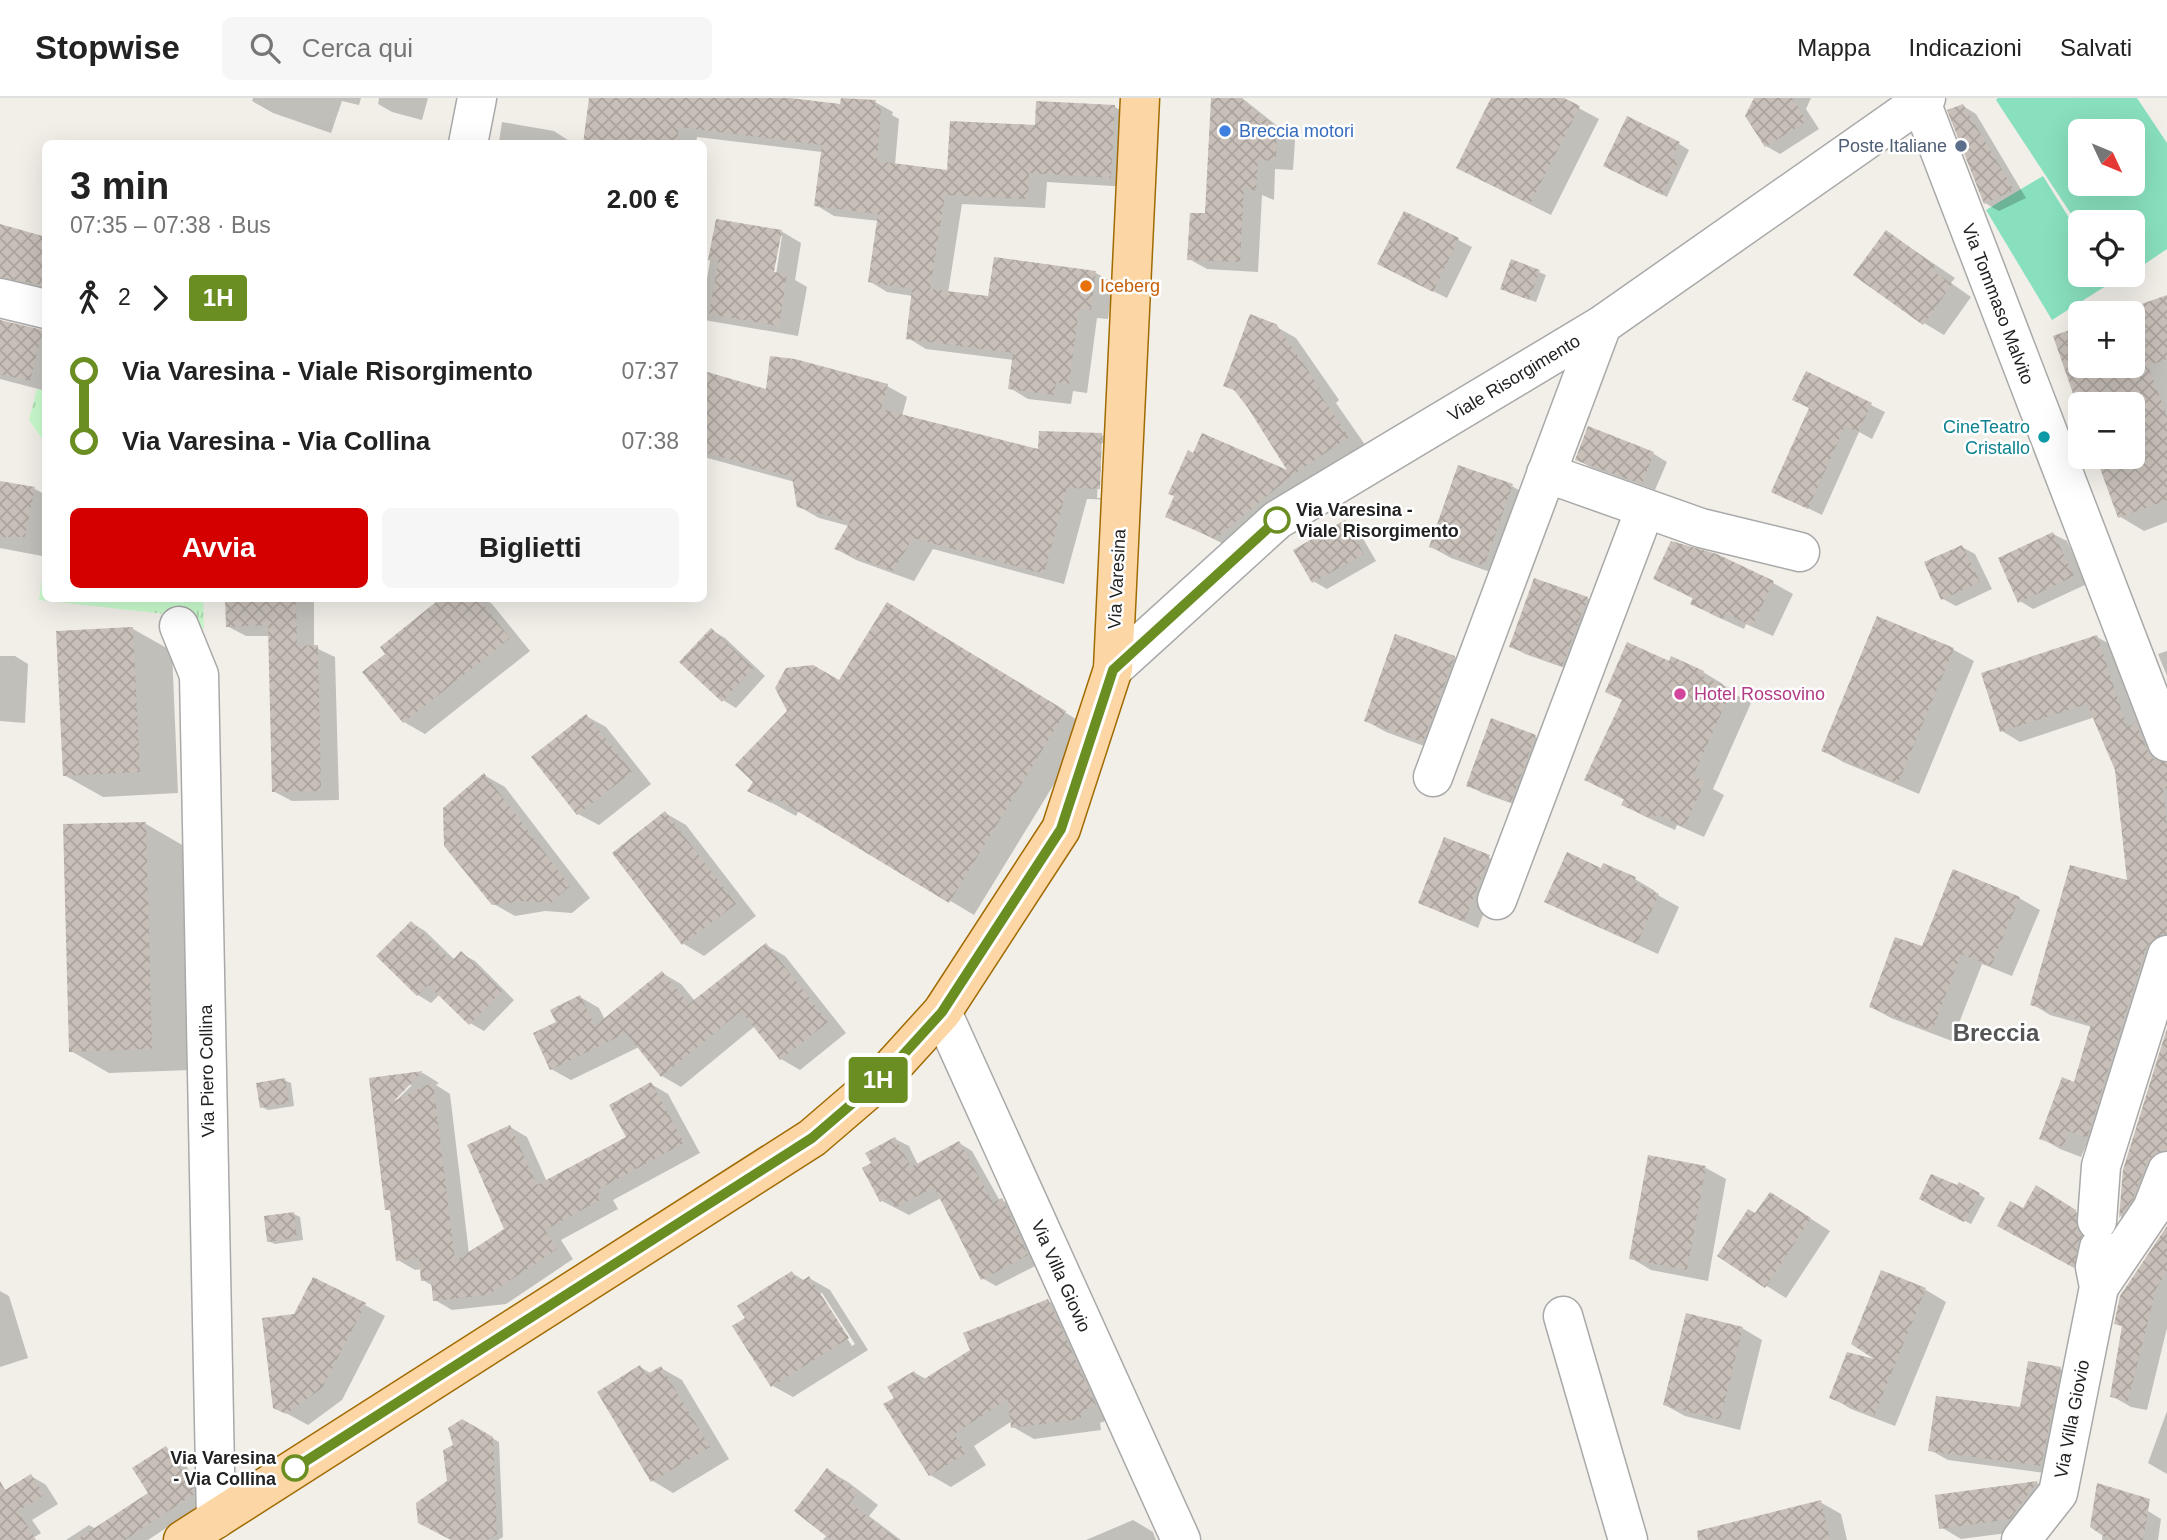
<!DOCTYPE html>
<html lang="it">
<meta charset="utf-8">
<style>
:root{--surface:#fff;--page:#f6f6f6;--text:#222;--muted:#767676;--line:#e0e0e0;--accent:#d40000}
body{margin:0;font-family:Helvetica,sans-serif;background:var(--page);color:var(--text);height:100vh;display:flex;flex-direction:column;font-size:26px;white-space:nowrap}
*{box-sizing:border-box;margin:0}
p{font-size:23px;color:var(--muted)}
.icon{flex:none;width:38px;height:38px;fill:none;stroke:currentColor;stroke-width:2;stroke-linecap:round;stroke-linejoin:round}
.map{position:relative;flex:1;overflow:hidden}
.sheet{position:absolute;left:42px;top:42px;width:665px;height:462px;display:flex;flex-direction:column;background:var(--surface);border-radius:10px;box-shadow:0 7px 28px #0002}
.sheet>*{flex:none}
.badge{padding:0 14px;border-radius:5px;font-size:24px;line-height:46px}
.needle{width:46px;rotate:134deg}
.tools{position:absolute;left:2068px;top:21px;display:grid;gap:14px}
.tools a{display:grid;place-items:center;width:77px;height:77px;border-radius:10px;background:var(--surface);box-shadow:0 7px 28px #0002;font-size:35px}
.map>.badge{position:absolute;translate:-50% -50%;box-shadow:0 0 0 4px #fff}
.legs{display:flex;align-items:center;gap:10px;height:77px;padding:0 28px;font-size:23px}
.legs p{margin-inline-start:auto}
.head{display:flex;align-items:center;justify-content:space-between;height:119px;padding:0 28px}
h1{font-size:38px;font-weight:800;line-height:52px}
.cta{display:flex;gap:14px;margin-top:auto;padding:14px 28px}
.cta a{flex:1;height:80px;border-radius:10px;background:var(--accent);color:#fff;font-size:28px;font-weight:800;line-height:80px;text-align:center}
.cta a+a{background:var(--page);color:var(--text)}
ul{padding:0 28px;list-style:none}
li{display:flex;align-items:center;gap:24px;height:70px;font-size:26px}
li i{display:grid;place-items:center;width:10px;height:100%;margin:0 9px;background:currentColor}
li i::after{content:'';width:18px;height:18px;margin:-9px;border:5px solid;border-radius:50%;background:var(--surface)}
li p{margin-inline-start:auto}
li:first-child i{background:linear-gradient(#0000 50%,currentColor 0)}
li:last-child i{background:linear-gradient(currentColor 50%,#0000 0)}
header{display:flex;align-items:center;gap:42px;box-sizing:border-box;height:98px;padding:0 35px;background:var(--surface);border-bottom:2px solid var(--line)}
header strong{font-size:33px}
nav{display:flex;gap:38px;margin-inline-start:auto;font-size:24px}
.search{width:490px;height:63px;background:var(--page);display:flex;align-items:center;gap:18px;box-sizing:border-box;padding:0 24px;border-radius:10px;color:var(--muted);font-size:26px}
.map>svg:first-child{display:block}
.park{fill:url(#park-tufts)}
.pitch{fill:#88e0be;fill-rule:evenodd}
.shadow{fill:#0003;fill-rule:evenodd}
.building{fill:url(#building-cross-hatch)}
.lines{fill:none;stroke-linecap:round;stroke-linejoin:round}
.minor-casing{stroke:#a9a9a9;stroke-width:41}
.major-casing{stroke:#a06b00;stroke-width:41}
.minor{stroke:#fff;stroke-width:38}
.major{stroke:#fcd6a4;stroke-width:38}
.line-1-casing{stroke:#fff;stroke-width:16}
.line-1{stroke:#6b8e23;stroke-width:10}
.shop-dot{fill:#3f7fe0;stroke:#fff;stroke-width:2.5}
.service-dot{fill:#5c6f8a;stroke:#fff;stroke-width:2.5}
.food-dot{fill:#e8710a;stroke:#fff;stroke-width:2.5}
.culture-dot{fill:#0f9aa8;stroke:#fff;stroke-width:2.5}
.stop-1-dot{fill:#fff;stroke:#6b8e23;stroke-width:3.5}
.hotel-dot{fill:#d1479c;stroke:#fff;stroke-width:2.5}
.labels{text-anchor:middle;stroke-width:5;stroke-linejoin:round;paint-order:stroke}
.shop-label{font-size:18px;fill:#366cbe;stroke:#fff;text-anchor:start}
.service-label{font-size:18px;fill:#4e5e75;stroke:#fff;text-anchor:end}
.food-label{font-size:18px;fill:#c56008;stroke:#fff;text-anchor:start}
.street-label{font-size:18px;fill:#222;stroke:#fff}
.culture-label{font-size:18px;fill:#0d838f;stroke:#fff;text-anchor:end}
.stop-label{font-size:18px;font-weight:bold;fill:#222;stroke:#fff;text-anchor:start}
.hotel-label{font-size:18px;fill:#b23c85;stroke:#fff;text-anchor:start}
.district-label{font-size:24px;font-weight:bold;fill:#555;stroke:#fff}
</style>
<header>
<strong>Stopwise</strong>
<div class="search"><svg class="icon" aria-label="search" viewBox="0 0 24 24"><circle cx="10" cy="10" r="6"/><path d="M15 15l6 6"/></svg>Cerca qui</div>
<nav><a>Mappa</a><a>Indicazioni</a><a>Salvati</a></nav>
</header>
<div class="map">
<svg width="2167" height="1442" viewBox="0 0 2167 1442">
<defs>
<pattern id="park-tufts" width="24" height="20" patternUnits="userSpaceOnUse" patternTransform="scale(1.75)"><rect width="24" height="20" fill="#c8facc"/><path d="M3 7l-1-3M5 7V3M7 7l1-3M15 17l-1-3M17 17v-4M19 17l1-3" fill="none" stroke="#acd6af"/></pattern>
<pattern id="building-cross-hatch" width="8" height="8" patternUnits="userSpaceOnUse" patternTransform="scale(1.75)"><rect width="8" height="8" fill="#c7bfb8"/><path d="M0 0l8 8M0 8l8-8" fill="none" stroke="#aba49e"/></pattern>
</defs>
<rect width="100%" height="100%" fill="#f2efe9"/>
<path class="park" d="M37 291 45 293V345L29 322Z
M45 459 46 500 203 501 204 531 184 518 39 502Z"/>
<path class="pitch" d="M1998 0H2137L2167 45V151L2133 174V124H2081V131L1996 2ZM2081 33H2133V86H2081Z
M2043 78 2081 139V177H2104L2109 186 2052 222 1986 112Z"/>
<path class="shadow" d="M253 0H361L359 7 342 3 331 35 273 15 252 3Z
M379 0H428L422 22 392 14 378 6Z
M591 0H776L842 8 875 4 893 14 892 17 899 21 895 67 949 73 1037 29 1115 9 1133 19 1129 89 1047 84 1045 110 962 106 948 195 990 200 1096 175 1113 185 1108 221 1097 220 1087 295 1073 293 1071 306 1028 301 1010 290 1014 262 926 251 908 240 913 198 887 194 869 183 879 123 834 118 816 107 822 54 697 39 696 46H585Z
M1213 0H1242L1295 42 1293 72 1275 71 1274 102 1262 97 1258 174 1207 171 1189 161 1207 117Z
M1493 0H1560L1599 21 1551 117 1479 81Z
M1756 0H1811L1806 11 1819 31 1780 56 1766 48Z
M1963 8 1976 16 2026 100 1999 113 1985 105Z
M502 24 554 33 574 46H492L493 43 499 44Z
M1676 44 1689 52 1667 99 1618 75Z
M1405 115 1472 149 1447 200 1393 173Z
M717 123 781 133 801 145 795 182 807 189 798 238 704 222V180L707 181ZM779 138H782L775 183 771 182Z
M0 127 46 141V194L0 203Z
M1887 134 1955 180 1951 185 1971 199 1944 237 1924 225Z
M1513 163 1546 177 1536 204 1508 194Z
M2167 199V424L2144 433 2119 418 2098 359H2133V306H2081V311L2055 239 2081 268H2133V215H2121Z
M0 221 2 225 46 236V293L0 281Z
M1275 228 1296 240 1339 302 1336 305 1368 351 1236 452 1167 418 1291 376 1239 295 1225 287Z
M704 275 768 293 887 288 907 299 902 318 1040 353 1102 337 1122 348 1119 402 1087 401 1064 486 933 451 914 483 856 462 836 451 849 428 819 420 798 408 795 384 704 359ZM1100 345H1104L1101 400H1097Z
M1806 275 1885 314 1872 341 1859 334 1822 417 1773 393 1811 311Z
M1589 330 1654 356 1667 364 1655 392 1590 369 1577 361Z
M0 384 35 391 46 397V445L42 458 0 450Z
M1512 388 1532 400 1504 479 1451 460 1431 449Z
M1345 424 1358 432 1376 463 1327 491 1313 483Z
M2053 436 2067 443 2087 486 2033 511 2020 503Z
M1962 449 1975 456 1992 491 1956 508 1943 501Z
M1655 481 1773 485 1793 496 1773 538 1746 526 1744 531 1713 517 1692 505 1694 501Z
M227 500H314V549L335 559 339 702 292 703 273 693 270 538H246L227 528Z
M463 500H483L492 506 530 553 425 636 404 624Z
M1587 500 1600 508 1576 574 1525 556 1511 548Z
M1878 520 1954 552 1974 563 1919 696 1843 664 1823 652Z
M912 521 1089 629 974 817 799 712 796 718 750 693 790 613 840 584Z
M133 531 172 553 178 695 103 699 64 677Z
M711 532 725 540 765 578 736 610 723 602Z
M2097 539 2115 549 2167 667V857L2106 1049 2088 1043 2081 1059 2060 1051 2041 1040 2075 986 2092 929 2050 917 2032 906 2129 785 2117 672 2095 619 2020 644 2002 633Z
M2167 553V578L2158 556Z
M0 558H15L28 566 25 625 0 623Z
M1454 559 1475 571 1443 655 1386 634 1366 623Z
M1670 565 1703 574 1723 586 1722 589 1751 605 1713 691 1724 697 1704 739 1677 727 1675 732 1644 718 1623 706 1625 702 1586 682Z
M586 618 606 629 651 686 599 727 578 716Z
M1535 639 1549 646 1525 710 1482 695 1469 687Z
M484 677 505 689 590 800 572 815 545 813 515 818 494 806Z
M665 715 686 727 756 818 704 858 684 846 614 755Z
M146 726 184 748 190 972 109 975 71 953Z
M1445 741 1503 766 1478 830 1420 805Z
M1635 781 1655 793 1654 795 1679 809 1658 856 1567 815 1546 803Z
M2019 800 2040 812 2012 878 1982 866 1952 943 1891 920 1871 909 1923 851Z
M412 825 425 833 455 862 462 856 475 863 514 902 484 933 470 925 440 896 431 905 418 897 379 858Z
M766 847 785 858 846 935 800 972 781 961 755 928 681 989 662 978 639 949 571 982 551 971 558 924 580 899 599 910 605 922 662 875 681 886 695 903Z
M2167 936V1073L2138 1130 2121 1120 2124 1072Z
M423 975 439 985 436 987 450 996 469 1156 506 1131 510 1029 527 1039 547 1084 628 1040 651 986 668 996 700 1055 613 1102 618 1111 561 1142 573 1161 506 1206 452 1212 435 1202 433 1188 423 1182 422 1171 415 1172 398 1162 392 1114 387 1111 371 982ZM407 987H412L389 1010 387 1008Z
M284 982 291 985 294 1008 268 1012 262 1009Z
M895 1041 909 1048 918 1067 959 1045 972 1053 1000 1103 1002 1102 1015 1110 1041 1165 996 1188 982 1180 941 1100 909 1117 882 1103 873 1066Z
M1706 1070 1726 1081 1708 1183 1651 1172 1631 1160Z
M1960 1086 1985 1100 1971 1126 1922 1101 1958 1089Z
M2050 1097 2089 1122 2087 1176 1999 1127Z
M1791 1108 1830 1133 1786 1200 1719 1158Z
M294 1116 300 1119 303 1142 275 1146 268 1143Z
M2167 1131V1230L2147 1312 2131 1309 2112 1298 2123 1229 2116 1225Z
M1882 1174 1926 1192 1946 1204 1895 1328 1851 1311 1831 1299 1882 1264Z
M792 1175 805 1183 809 1180 830 1192 868 1252 793 1299 773 1288 747 1220ZM818 1195H822L855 1246 852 1248Z
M0 1193 9 1198 28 1260 0 1269Z
M1048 1203 1068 1215 1115 1319 1100 1325 1101 1332 1034 1341 1013 1329 1012 1323 974 1348 986 1367 951 1389 930 1377 896 1300 915 1275 926 1281Z
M365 1207 385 1218 342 1302 308 1327 275 1309Z
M1742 1230 1762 1242 1740 1332 1685 1318 1665 1307Z
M640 1269 652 1276 661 1270 682 1282 729 1361 673 1395 653 1383Z
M2060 1271 2078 1281 2059 1377 1948 1362 1930 1352 2021 1311Z
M2167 1313V1376L2148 1365Z
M462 1323 499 1344 503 1439 498 1442H454L449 1383Z
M166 1350 179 1357 207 1400V1403L148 1442H66L89 1427 96 1431 151 1396Z
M827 1372 848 1384 878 1407 869 1418 901 1442H823L827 1437Z
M31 1378 46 1387 58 1406 32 1422 41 1435 30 1442H0V1397Z
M2038 1385 2057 1396 2030 1432 1961 1441 1941 1429 1937 1398Z
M1820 1404 1841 1416 1847 1442H1739Z
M2148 1413 2161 1421 2158 1442H2102L2103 1430Z
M1133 1422 1153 1434 1156 1442H1086Z"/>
<path class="building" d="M589 0H790L840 6 841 0 876 2 875 8 881 9 877 63 947 72 950 23 1035 27 1036 3 1115 7 1111 80 1029 75 1028 101 945 97 930 191 988 198 994 159 1096 173 1091 212 1079 211 1069 286 1056 284 1054 297 1008 291 1013 255 906 241 912 191 868 184 878 116 814 108 822 47 679 29 677 46H583Z
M1211 0H1240L1277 30 1276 63 1258 62 1256 93 1244 89 1240 164 1187 162 1190 115H1205Z
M1491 0H1564L1580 8 1530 106 1456 70Z
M1754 0H1792L1807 23 1765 49 1745 18Z
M1963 6 2014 92 1984 106 1947 12Z
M1627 18 1680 44 1672 60 1678 64 1662 97 1603 68Z
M1404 113 1459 140 1433 194 1377 166Z
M716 121 782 132 774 174 787 176 779 228 709 216 718 164 708 162Z
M0 126 46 139V188L0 179Z
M1886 132 1936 168 1932 172 1952 186 1923 227 1853 177Z
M1511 161 1540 172 1529 202 1500 191Z
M2167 197V261L2148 268 2167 319V402L2118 420 2096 359H2133V306L2077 307 2053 238 2081 228V268H2133V209Z
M1250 216 1276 226 1320 290 1317 292 1349 339 1291 378 1215 441 1165 419 1174 398 1168 396 1188 352 1193 355 1202 335 1287 372 1248 310 1234 292 1223 288Z
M0 222 43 232 30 283 0 276Z
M770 258 795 261 888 286 881 311 1038 351 1039 333 1102 335 1100 391 1067 390 1044 476 913 440 893 473 834 451 850 424 797 409 792 379 704 354V273L766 291Z
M1806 273 1872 305 1858 334 1845 328 1808 411 1771 394 1809 310 1792 302Z
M1588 328 1654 354 1642 386 1575 362Z
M1458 367 1513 386 1484 468 1429 449Z
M0 383 35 389 25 439H0Z
M1345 422 1364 456 1312 485 1293 452Z
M2053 434 2074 478 2018 505 1998 460Z
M1671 443 1717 456 1774 483 1752 528 1725 515 1723 521 1690 506 1693 500 1653 481Z
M1962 447 1980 484 1941 502 1924 464Z
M1534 480 1588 499 1562 568 1509 549Z
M225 500H296L297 548 318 547 321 693 272 694 268 527 226 529Z
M441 500H478L510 540 403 625 362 574 385 556 380 549Z
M887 504 1066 613 949 805 774 699 771 705 747 693 753 684 735 667 787 613 775 590 786 570 813 567 839 582Z
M1877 518 1954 550 1898 685 1821 653Z
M133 529 140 674 63 678 56 533Z
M711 530 753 570 722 604 679 564Z
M1395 536 1455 558 1423 644 1364 623Z
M2097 537 2127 629 2136 625 2147 652 2153 661 2167 665V690L2163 691 2167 727V836L2153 841 2146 850 2087 1040 2069 1033 2063 1049 2039 1041 2062 979 2074 984 2091 926 2030 907 2070 767 2127 782 2115 672 2087 606 2000 634 1981 575Z
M1627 544 1669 563 1671 558 1704 573 1702 578 1732 591 1693 678 1705 684 1684 729 1656 716 1654 722 1621 707 1624 701 1584 682 1622 602 1605 594Z
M586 616 632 674 577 717 531 659Z
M1491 620 1536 637 1511 704 1466 688Z
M484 675 570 788 551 805 523 803 492 807 444 748 443 710Z
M665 713 736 806 682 847 612 755Z
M146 724 152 951 69 954 63 726Z
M1444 739 1490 757 1464 824 1418 805Z
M1567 754 1601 770 1603 765 1636 779 1634 784 1659 796 1637 846 1544 804Z
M1953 771 2020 799 1991 868 1961 856 1932 933 1869 909 1895 839 1922 848Z
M411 823 452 863 461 853 502 893 469 927 428 887 417 898 376 858Z
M766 845 828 924 780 962 741 913 661 979 626 935 550 972 533 935 556 924 550 912 580 897 595 928 662 873 689 906Z
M2167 930V1052L2154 1056 2147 1064 2133 1101 2119 1120 2123 1072Z
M423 973 394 1003 433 984 455 1163 504 1131 467 1047 510 1027 537 1087 626 1039 609 1007 651 984 684 1045 597 1092 602 1101 545 1132 557 1151 488 1197 433 1203 431 1182 421 1183 419 1160 396 1163 390 1112H385L369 980Z
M285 980 289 1005 260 1010 256 985Z
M895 1039 911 1069 959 1043 993 1105 1002 1100 1028 1157 981 1182 934 1089 895 1110 889 1100 880 1104 862 1070 871 1065 865 1055Z
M1648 1057 1706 1068 1687 1172 1629 1161Z
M1931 1076 1957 1087 1959 1084 1980 1095 1964 1124 1919 1101Z
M2036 1087 2076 1112 2077 1132 2082 1138 2078 1145 2074 1170 1997 1128 2010 1103 2023 1110Z
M1770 1094 1811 1120 1765 1190 1717 1158 1748 1111 1755 1115Z
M294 1114 297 1140 267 1144 264 1118Z
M2167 1128V1173L2156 1191 2128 1303 2110 1299 2122 1228 2114 1226 2120 1198Z
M1881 1172 1926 1190 1874 1318 1829 1300 1847 1254 1874 1261 1851 1246Z
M792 1173 799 1185 809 1178 849 1240 771 1289 732 1228 745 1220 737 1208Z
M313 1179 366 1205 322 1290 286 1316 273 1310 262 1220 294 1216Z
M1048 1201 1096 1307 1081 1313V1321L1011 1330 1008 1301 954 1336 966 1355 929 1378 883 1306 894 1300 887 1289 914 1273 921 1283 970 1252 963 1235Z
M1686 1215 1743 1229 1720 1322 1663 1307Z
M2028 1263 2061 1269 2041 1368 1928 1353 1936 1298 2020 1309Z
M640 1267 646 1277 661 1268 710 1349 651 1384 597 1294Z
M462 1321 493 1339 497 1436 487 1442H451L418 1425 416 1405 447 1383 443 1352 453 1347 448 1330Z
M166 1348 194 1391V1396L125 1442H76L148 1395 132 1370Z
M827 1370 858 1394 850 1405 898 1442H831L794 1413Z
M31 1376 44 1397 18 1413 36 1442H0V1383L5 1392Z
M2038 1383 2010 1421 1939 1431 1935 1397Z
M2097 1385 2150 1401 2143 1442H2109L2090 1429Z
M1821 1402 1830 1442H1698L1697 1433Z"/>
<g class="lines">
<defs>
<path id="minor" d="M1921 4 2167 644
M468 46 477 0
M0 200 46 211
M1546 375 1701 430 1800 454
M179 528 199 577 216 1421
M1113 571 1277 422 1602 227 1926 0
M1433 679 1602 227
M1497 802 1645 411
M942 914 1181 1442
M2097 1123 2101 1068 2167 857
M2099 1189 2152 1111 2167 1073
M1563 1218 1628 1442
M2021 1442 2058 1395 2099 1189 2095 1169 2099 1150"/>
<path id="major" d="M183 1442 812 1040 883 979 942 914 1061 731 1113 571 1140 0"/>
</defs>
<use href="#minor" class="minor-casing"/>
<use href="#major" class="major-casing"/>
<use href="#minor" class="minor"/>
<use href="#major" class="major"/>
</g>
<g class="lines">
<defs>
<path id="line-1" d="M295 1370 812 1040 883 979 942 914 1061 731 1113 572 1277 422"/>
</defs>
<use href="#line-1" class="line-1-casing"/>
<use href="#line-1" class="line-1"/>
</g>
<circle class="shop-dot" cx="1225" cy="33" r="7"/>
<circle class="service-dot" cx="1961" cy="48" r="7"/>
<circle class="food-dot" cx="1086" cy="188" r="7"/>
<circle class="culture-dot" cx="2044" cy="339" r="7"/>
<g class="stop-1-dot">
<circle cx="1277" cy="422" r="12"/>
<circle cx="295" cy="1370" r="12"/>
</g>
<circle class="hotel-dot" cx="1680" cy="596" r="7"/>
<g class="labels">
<g class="shop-label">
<text x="1239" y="39">Breccia motori</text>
</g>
<g class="service-label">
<text x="1947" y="54">Poste Italiane</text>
</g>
<g class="food-label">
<text x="1100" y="194">Iceberg</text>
</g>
<g class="street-label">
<text transform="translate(1998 206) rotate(69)" y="6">Via Tommaso Malvito</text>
<text transform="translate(1514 280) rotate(-31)" y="6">Viale Risorgimento</text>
<text transform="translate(1117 481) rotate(-87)" y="6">Via Varesina</text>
<text transform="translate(207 973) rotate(-91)" y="6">Via Piero Collina</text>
<text transform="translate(1061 1178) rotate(66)" y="6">Via Villa Giovio</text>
<text transform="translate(2072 1321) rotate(-79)" y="6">Via Villa Giovio</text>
</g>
<g class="culture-label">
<text x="2030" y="335">CineTeatro<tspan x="2030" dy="21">Cristallo</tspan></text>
</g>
<g class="stop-label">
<text x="1296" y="418">Via Varesina -<tspan x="1296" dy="21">Viale Risorgimento</tspan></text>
<text x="276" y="1366" text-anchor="end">Via Varesina<tspan x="276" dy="21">- Via Collina</tspan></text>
</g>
<g class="hotel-label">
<text x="1694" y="602">Hotel Rossovino</text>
</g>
<g class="district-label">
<text x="1996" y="943">Breccia</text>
</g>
</g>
</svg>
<div class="tools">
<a><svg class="needle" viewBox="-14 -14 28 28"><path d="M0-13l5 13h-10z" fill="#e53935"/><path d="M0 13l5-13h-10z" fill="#767676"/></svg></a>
<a><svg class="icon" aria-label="locate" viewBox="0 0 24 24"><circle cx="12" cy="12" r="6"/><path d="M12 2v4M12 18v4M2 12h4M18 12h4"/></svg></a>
<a>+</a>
<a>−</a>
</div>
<b class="badge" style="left:878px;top:982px;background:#6b8e23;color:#fff">1H</b>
<section class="sheet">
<div class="head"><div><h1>3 min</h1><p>07:35 – 07:38 · Bus</p></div><b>2.00 €</b></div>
<div class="legs"><svg class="icon" aria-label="walk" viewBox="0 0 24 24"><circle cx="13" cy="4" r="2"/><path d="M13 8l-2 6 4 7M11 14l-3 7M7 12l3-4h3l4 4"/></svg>2<svg class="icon" aria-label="forward" viewBox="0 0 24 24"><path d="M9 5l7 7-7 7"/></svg><b class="badge" style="background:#6b8e23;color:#fff">1H</b></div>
<ul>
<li><i style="color:#6b8e23"></i><b>Via Varesina - Viale Risorgimento</b><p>07:37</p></li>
<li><i style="color:#6b8e23"></i><b>Via Varesina - Via Collina</b><p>07:38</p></li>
</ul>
<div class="cta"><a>Avvia</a><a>Biglietti</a></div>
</section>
</div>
